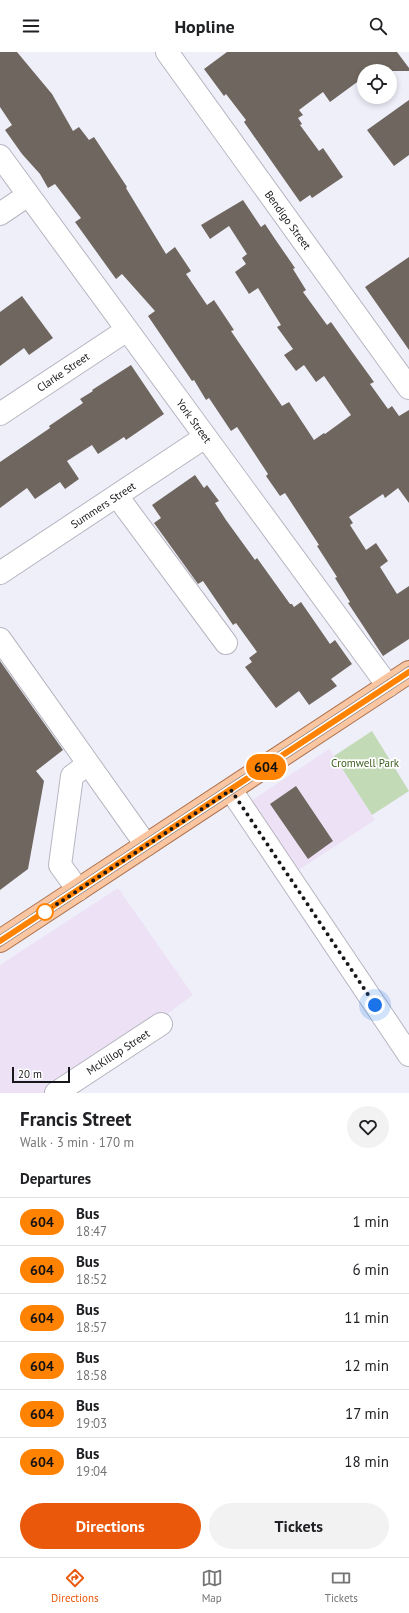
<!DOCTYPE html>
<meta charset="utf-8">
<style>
:root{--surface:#fff;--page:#f2f2f2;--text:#202124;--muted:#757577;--line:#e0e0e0;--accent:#ea580c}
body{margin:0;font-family:"PT Sans",sans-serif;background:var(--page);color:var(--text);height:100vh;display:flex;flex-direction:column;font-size:15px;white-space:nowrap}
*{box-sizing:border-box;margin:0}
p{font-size:13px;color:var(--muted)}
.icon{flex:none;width:22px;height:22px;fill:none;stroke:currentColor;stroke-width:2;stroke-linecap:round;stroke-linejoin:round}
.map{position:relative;height:1041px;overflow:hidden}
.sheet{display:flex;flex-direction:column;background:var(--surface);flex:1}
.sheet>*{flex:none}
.badge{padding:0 8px;border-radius:13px;font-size:14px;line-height:26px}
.buttons{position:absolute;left:357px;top:12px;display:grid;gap:8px}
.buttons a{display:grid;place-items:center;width:40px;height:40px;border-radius:50%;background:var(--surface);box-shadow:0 2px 6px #0003;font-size:20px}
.scale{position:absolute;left:12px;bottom:10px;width:58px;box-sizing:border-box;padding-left:4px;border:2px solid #18181c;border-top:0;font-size:11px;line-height:14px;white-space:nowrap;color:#18181c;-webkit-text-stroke:3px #fff;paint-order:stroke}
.you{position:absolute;width:20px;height:20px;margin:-10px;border:3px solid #fff;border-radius:50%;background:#1a73e8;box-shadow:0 0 0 6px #1a73e833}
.map>.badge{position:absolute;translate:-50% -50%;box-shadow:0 0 0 2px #fff}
h2{padding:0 20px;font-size:15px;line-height:36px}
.round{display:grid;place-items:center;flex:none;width:42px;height:42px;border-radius:21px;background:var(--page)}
.summary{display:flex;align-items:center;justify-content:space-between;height:68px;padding:0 20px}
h1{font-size:19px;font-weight:800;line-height:30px}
.cta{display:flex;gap:8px;margin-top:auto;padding:8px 20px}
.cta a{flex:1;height:46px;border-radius:24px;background:var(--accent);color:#fff;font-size:16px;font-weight:800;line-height:46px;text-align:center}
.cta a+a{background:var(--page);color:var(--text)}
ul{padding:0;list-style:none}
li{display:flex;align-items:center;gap:12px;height:48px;padding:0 20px;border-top:1px solid var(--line)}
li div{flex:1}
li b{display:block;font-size:15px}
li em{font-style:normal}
li .badge{min-width:44px;font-weight:700;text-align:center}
header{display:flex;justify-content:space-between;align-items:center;height:52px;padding:0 20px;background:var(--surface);font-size:18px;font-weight:800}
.dock{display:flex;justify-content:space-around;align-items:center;height:56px;border-top:1px solid var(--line);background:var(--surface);font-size:11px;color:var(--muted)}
.dock a{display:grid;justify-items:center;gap:2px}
.dock .selected{color:var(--accent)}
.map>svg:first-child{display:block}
.commercial{fill:#ede1f5}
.green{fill:#c3dab7}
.building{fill:#6f675f}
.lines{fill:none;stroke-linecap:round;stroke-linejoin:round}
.minor-casing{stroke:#b6b5c0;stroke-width:24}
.major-casing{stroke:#a96f4a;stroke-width:24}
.minor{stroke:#fff;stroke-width:22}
.major{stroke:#fac5a1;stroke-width:22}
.tram{stroke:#8c8c94;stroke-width:1}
.line-casing{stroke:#fff;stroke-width:9}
.line{stroke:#ff8200;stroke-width:6}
.walk{stroke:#18181c;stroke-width:4;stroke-dasharray:0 7.2}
.stop-dot{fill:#fff;stroke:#ff8200;stroke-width:2}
.labels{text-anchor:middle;stroke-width:3.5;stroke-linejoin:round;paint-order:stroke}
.street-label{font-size:11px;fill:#18181c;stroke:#fff}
.park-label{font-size:11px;fill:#395e1d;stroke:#fff}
</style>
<header><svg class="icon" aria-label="menu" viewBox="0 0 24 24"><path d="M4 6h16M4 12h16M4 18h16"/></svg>Hopline<svg class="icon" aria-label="search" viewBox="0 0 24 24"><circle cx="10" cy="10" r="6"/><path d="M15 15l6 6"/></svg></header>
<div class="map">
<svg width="409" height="1041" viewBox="0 0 409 1041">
<rect width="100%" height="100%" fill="#efeffa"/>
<path class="commercial" d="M329 697 375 768 297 819 251 749Z
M118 836 193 943 163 965 45 1041H0V913Z"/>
<path class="green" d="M372 679 409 739 372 763 334 704Z"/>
<path class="building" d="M0 0H17L52 42 73 79 79 75 89 88 94 85 127 135 126 136 166 202 175 195 191 219 186 222 207 253 214 248 234 278 231 279 282 354 289 350 314 388 324 381 325 382 351 363 324 324 316 330 304 313 296 319 284 303 293 297 277 275 281 273 258 236 249 242 235 220 246 212 242 206 247 202 229 174 210 187 201 173 243 148 261 175 265 172 275 187 295 216 293 217 306 238 303 240 327 273 331 270 348 294 374 330 370 332 388 357 392 354 399 364 409 358V451L398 436 385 446 383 442 349 465 353 471 350 473 366 498 376 491 388 509 380 515 397 542 409 534V587L383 604 348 551 350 550 335 526 337 525 317 494 319 493 285 441 280 444 266 424 268 422 237 375 231 379 209 346 206 348 194 328 192 329 148 264 155 259 122 222 116 227 75 170 81 166 55 132 48 136 40 122 22 102 5 78 12 73 0 55Z
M227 0H397L409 16V19H364V25L330 50 323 40 299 58 303 63 298 66 302 72 300 73 319 99 323 96 343 125 312 146 310 143 300 150 244 70 246 68 226 42 224 44 204 17Z
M409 48V103L394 114 367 78Z
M409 205V298L365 235Z
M22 244 53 286 29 303 24 296 0 314V260Z
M131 313 164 362 126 388 124 385 98 402 92 393 67 409 79 427 65 437 60 430 35 447 27 436 0 456V410L50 376 49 374 83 351 80 347 93 339 92 338Z
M195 423 204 436 207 433 219 449 215 451 226 468 255 508 257 506 290 552H292L294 555 301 550 330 592 335 588 352 612 331 627 337 634 309 653 299 639 276 656 245 615 252 610 249 606 257 600 236 571 233 573 203 529 198 532 154 471 161 466 152 453Z
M0 609 63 698 36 719 44 729 28 817 0 838Z
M296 734 333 789 308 807 270 752Z"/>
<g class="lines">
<defs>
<path id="minor" d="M167 0 409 336
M0 104 388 634
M0 162 28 143
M0 362 127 278
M117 444 226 591
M0 521 205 385
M0 587 146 793
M231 738 409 1003
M78 838 60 813 72 724 88 712
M56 1041 161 972"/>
<path id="major" d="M0 889 409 620"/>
</defs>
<use href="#minor" class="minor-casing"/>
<use href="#major" class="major-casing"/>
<use href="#minor" class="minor"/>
<use href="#major" class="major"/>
<path class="tram" d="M0 883 409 614
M0 895 409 626"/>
</g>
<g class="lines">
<defs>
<path id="line" d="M0 889 409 620"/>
</defs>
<use href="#line" class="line-casing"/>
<use href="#line" class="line"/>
<path class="walk" d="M45 860 231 738 375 953"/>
</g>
<circle class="stop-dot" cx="45" cy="860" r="8"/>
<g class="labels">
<g class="street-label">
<text transform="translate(288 168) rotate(54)" y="4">Bendigo Street</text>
<text transform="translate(63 320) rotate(-34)" y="4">Clarke Street</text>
<text transform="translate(194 369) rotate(54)" y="4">York Street</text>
<text transform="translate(103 453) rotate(-33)" y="4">Summers Street</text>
<text transform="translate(118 1000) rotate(-33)" y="4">McKillop Street</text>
</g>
<g class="park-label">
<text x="365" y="715">Cromwell Park</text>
</g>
</g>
</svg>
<div class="buttons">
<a><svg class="icon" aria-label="locate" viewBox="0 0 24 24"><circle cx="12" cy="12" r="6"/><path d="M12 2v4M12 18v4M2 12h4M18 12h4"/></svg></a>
</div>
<div class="scale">20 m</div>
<div class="you" style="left:375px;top:953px"></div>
<b class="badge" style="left:266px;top:715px;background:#ff8200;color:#111">604</b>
</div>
<section class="sheet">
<div class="summary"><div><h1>Francis Street</h1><p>Walk · 3 min · 170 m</p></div><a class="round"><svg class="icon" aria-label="heart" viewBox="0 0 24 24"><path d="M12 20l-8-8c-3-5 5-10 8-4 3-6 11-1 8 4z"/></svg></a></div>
<h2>Departures</h2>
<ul>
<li><span class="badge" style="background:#ff8200;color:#111">604</span><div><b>Bus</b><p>18:47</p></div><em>1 min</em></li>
<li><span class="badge" style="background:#ff8200;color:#111">604</span><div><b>Bus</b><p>18:52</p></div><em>6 min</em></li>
<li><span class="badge" style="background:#ff8200;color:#111">604</span><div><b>Bus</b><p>18:57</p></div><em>11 min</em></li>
<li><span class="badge" style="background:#ff8200;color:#111">604</span><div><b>Bus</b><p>18:58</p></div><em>12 min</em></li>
<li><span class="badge" style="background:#ff8200;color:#111">604</span><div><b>Bus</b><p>19:03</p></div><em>17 min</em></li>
<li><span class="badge" style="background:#ff8200;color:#111">604</span><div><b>Bus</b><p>19:04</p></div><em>18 min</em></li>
</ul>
<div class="cta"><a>Directions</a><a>Tickets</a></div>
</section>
<nav class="dock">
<a class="selected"><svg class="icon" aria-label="directions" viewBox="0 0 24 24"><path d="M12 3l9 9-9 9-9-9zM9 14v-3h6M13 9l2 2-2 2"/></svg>Directions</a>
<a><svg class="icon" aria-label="map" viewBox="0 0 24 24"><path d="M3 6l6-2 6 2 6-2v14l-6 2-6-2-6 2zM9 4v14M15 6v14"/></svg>Map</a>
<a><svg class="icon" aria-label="tickets" viewBox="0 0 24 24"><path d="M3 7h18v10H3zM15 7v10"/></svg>Tickets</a>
</nav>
